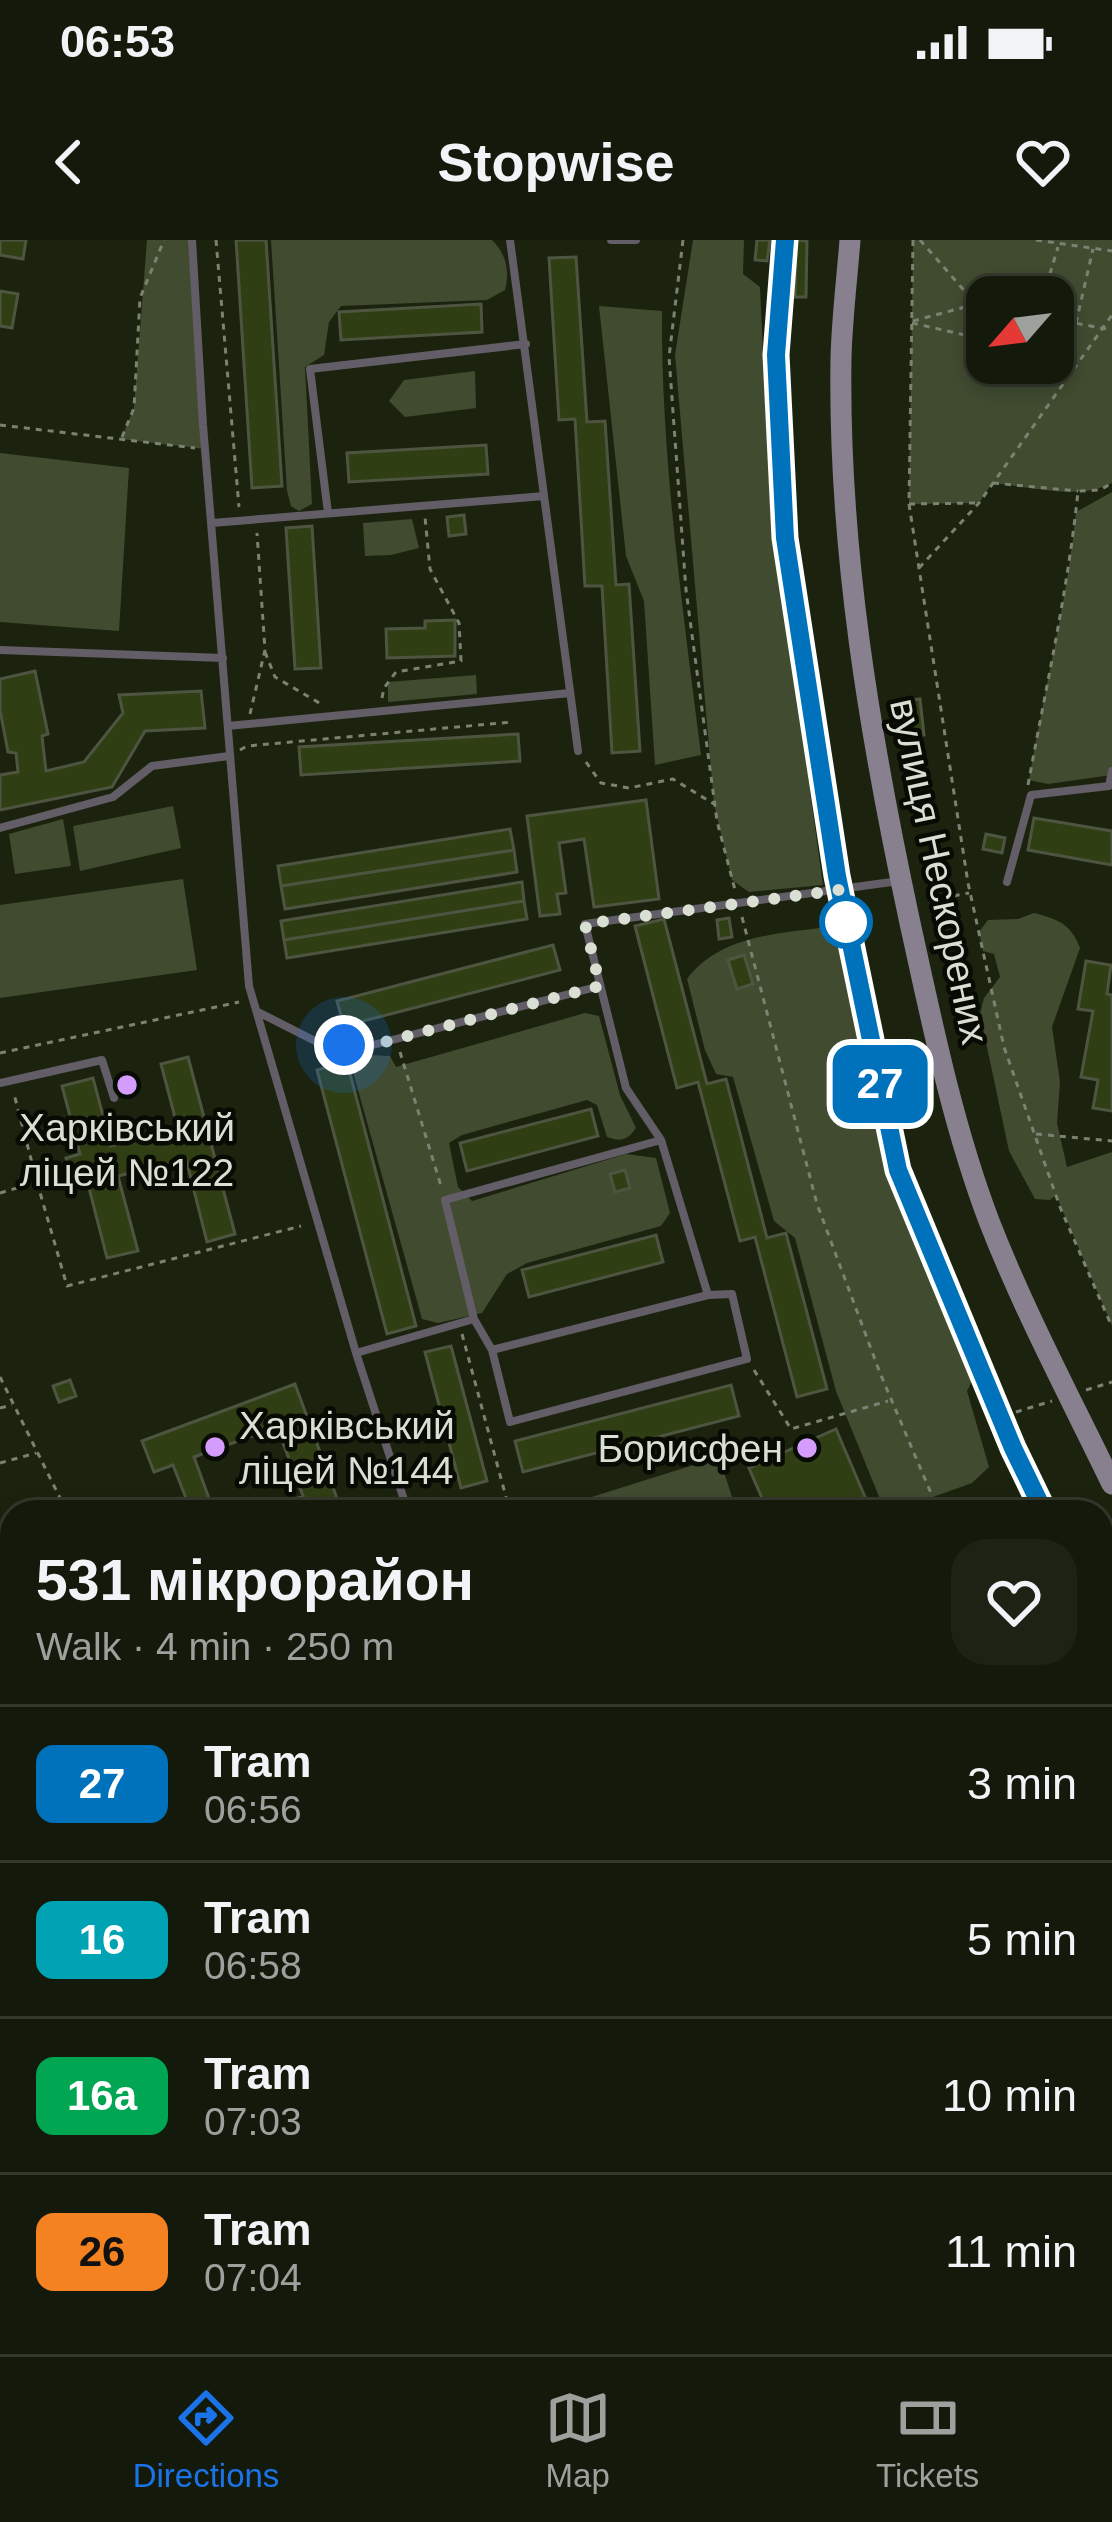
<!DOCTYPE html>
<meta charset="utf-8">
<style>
:root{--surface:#141a0b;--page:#1d2314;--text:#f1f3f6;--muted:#9da19d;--line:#33382c;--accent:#1a73e8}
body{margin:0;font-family:Arial,sans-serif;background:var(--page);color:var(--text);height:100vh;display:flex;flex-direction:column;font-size:45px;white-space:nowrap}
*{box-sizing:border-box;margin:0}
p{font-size:39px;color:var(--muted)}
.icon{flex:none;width:66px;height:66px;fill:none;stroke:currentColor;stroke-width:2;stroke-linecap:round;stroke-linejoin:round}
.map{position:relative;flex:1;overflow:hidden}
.details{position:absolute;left:0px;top:1260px;width:1113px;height:855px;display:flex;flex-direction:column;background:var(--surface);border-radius:36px 36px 0 0;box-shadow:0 6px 18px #0003,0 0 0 3px var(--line)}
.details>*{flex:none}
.badge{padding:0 24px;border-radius:18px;font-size:42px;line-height:78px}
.needle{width:78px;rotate:242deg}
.controls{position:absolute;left:966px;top:36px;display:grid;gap:24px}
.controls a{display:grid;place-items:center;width:108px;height:108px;border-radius:24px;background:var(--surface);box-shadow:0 6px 18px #0003,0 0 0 3px var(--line);font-size:60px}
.you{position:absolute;width:60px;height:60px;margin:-30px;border:9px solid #fff;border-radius:50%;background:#1a73e8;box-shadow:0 0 0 18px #1a73e833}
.map>.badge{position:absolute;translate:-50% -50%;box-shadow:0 0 0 6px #fff}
.round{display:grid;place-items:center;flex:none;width:126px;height:126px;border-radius:36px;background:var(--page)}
.head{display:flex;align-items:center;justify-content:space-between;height:204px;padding:0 36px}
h1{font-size:57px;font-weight:600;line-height:90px}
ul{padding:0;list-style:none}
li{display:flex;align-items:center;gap:36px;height:156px;padding:0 36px;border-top:3px solid var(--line)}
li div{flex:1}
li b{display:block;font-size:45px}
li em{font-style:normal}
li .badge{min-width:132px;font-weight:700;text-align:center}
.status{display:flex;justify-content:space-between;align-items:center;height:84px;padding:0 60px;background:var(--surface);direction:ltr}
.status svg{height:33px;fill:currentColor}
header{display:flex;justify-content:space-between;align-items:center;height:156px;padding:0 36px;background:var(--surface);font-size:54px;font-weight:600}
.tab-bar{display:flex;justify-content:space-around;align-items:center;height:168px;border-top:3px solid var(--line);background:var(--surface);font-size:33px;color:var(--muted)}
.tab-bar a{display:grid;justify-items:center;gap:6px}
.tab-bar .current{color:var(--accent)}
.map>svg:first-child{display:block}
.green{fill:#404b30;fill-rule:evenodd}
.building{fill:#303e14;stroke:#4d5540;stroke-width:3}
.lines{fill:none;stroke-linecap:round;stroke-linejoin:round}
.path{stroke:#7b8271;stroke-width:3;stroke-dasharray:6 6;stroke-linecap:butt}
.lane{stroke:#625d66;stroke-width:8}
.secondary{stroke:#88808e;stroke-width:21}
.tram{stroke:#7e8575;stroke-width:3}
.line-casing{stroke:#fff;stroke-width:27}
.line{stroke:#0072bc;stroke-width:18}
.walk{stroke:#d9dfd2;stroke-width:12;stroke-dasharray:0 21.6}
.stop-dot{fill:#fff;stroke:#0072bc;stroke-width:6}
.poi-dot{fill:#d49cfc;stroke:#080b04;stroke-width:4.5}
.labels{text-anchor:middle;stroke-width:9;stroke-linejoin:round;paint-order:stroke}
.street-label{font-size:39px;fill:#d9dfd2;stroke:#080b04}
.poi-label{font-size:39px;fill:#d9dfd2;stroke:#080b04}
</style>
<div class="status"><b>06:53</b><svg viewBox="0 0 49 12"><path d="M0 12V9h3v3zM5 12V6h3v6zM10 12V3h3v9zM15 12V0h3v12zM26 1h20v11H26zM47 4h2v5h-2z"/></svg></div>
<header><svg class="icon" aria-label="back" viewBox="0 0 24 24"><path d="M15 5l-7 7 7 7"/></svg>Stopwise<svg class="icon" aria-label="heart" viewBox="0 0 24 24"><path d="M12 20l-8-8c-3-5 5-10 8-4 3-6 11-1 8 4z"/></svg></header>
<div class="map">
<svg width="1112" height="2114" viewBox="0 0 1112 2114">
<rect width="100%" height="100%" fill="#1b230f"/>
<path class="green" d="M147 0H192L205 209 121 199 134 168Z
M271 0H492C506 14 510 30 505 50L487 60 341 66 329 82 324 115 305 127 312 264 299 271 291 266 287 251Z
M693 0H744L743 34 760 47 770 262 823 645 749 652 732 640 714 564 675 115Z
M913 0H1112V243C1080 261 1027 246 992 243L979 263 909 264ZM987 57H1053V123H987Z
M599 66 662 71C661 219 683 369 701 515L655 525 644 361 626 316Z
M475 131 476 168 405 177 389 161 404 140Z
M0 213 129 228 119 391 0 382Z
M1112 252V535L1048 544 1029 540C1044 450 1067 362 1076 272Z
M412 279 419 308 391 315 365 316 363 283Z
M476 435 477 454 388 462V442Z
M173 566 181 608 80 631 73 586Z
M63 579 71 626 15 634 9 594Z
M183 639 197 730 0 758V665Z
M1034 673C1058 679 1071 684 1080 708L1052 787 1060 842 1057 883 1067 927 1112 912V1086L1056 955 1050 960 1035 959 1009 911 980 774 984 758 1000 737 994 714 983 711 979 692 988 680 1018 679Z
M820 688 838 691 892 929 966 1114 973 1139 967 1151 989 1227 972 1243 894 1271 882 1264 836 1151 795 998 774 981 733 837 716 834 705 810 687 739C718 698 771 694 820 688Z
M585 773 599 776 620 855 636 888C628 900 621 902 607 897L597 865 587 860 462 895 449 903 458 947 472 961 626 914 656 918 670 973 661 986 527 1023 507 1034 482 1073 438 1083 422 1079 353 832 369 815 390 816 396 827Z
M719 1217 737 1272H544Z
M1101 1543 1112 1565V1667L1101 1644Z
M1101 2092 1112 2114H387L383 2110 289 2114 286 2105 1101 2103Z"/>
<path class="building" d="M0 0H26L23 19 0 15Z
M236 0H266L282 246 252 248Z
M757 0H770L767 21 755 20Z
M796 0 807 1 806 57H795Z
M576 17 587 182 605 181 616 345 629 344 640 511 612 513 602 346H585L575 179 559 180 549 18Z
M0 51 18 54 12 88 0 86Z
M481 64 482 92 341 100 339 72Z
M486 205 488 234 349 242 347 213Z
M464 275 466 294 449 296 447 277Z
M312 286 321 428 295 429 286 288Z
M455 380V416L387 418 386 389 425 388V381Z
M35 431 48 494 42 496 46 531 84 522 123 473 119 455 201 451 205 488 145 491 112 547 0 570V535L18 532 16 513 8 512 0 470V439Z
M920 459 924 495 904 497 901 461Z
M518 494 520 521 301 535 299 507Z
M646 560 659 659 594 667 584 599 559 603 566 653 557 654 560 674 540 676 527 576Z
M1034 578 1112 591V625L1028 610Z
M510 589 514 610 281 646 278 626Z
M986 594 1005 598 1002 613 983 609Z
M514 610 517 632 285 669 281 646Z
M522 642 524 661 284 700 281 681Z
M524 661 527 679 287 718 284 700Z
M729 678 732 697 719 699 717 680Z
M664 679 707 844 726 839 767 998 786 993 827 1149 797 1157 755 997 740 1001 698 842 677 848 635 686Z
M553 705 560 730 344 786 337 761Z
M744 715 753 744 737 749 728 720Z
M1086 721 1111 725 1107 754 1112 755V871L1093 868 1098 840 1081 837 1093 771 1078 769Z
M188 817 235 994 207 1002 186 919 118 936 138 1011 107 1018 88 944 74 948 66 918 80 914 62 846 93 838 111 906 178 889 161 824Z
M347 822 416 1086 387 1094 317 830Z
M591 869 598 896 467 931 460 903Z
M625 930 630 948 615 952 610 934Z
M656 995 663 1022 529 1057 522 1030Z
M451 1106 487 1241 461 1248 425 1112Z
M70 1140 76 1156 59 1162 53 1146Z
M295 1144 342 1272H261L303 1256 277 1187 194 1217 214 1272H159L187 1261 173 1225 154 1232 142 1201Z
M731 1145 739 1176 523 1232 515 1201Z
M836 1189 871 1271 768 1272 749 1228Z
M1101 1655 1112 1678V1740L1101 1717Z
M1101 1887H1112V1940H1101Z
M0 2111 168 2114H0Z"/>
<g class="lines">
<path class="path" d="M216 0 239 267
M683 0 669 117 686 350 717 581 735 650
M913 0 909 264 968 643 1004 807 1060 967 1112 1087
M920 0 976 64 987 85
M1036 0 1112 11
M1043 57 1058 7
M1053 79 1112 90
M913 81 976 64 987 66
M912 83 987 100
M1076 83 1093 9
M1053 119 1073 125
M0 185 195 208
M122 197 134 168 140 58 164 0
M993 243 1078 251
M909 264 977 263
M919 328 979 263 1112 75
M265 412 275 437 321 464
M382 458 384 448 396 432 461 421 459 383 430 329 425 277
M250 474 265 410 257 293
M240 510 247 506 512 482
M586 522 601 543 629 548 673 539 714 564
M1028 545C1046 447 1068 350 1078 251L1100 250 1112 243
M930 660 969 653
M742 677 817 964 880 1133 939 1272
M400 812 441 946
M0 813 239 762
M1036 894 1112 901
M37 942 67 1046 301 986
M0 953 37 942 14 854
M462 1094 510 1272
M754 1130 791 1189 888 1161
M0 1137 67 1272
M1086 1150 1112 1142
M0 1168 12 1165
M993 1179 1052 1161
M0 1223 36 1213
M0 1382 12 1376
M1101 1588 1112 1608
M0 1938H12
M1101 1960H1112
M0 2077H12
M1097 2103 1112 2104"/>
<path class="lane" d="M192 0 203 185 249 746 356 1113 408 1272
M510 0 578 511
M611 0H636
M328 273 310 129 526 104
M212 283 544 256
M0 410 223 418
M228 486 570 453
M0 588 113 557 152 526 229 516
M1007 642 1031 555 1109 546 1112 531
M258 772 319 803 369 806 600 746
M0 843 102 820 114 858
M474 1079 492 1110 708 1055 661 900
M492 1110 510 1182 747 1119 732 1054 708 1055
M356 1113 474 1079 445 960 661 900 626 848 585 684 899 641
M0 1762 7 1636
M257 2114V2103"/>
<path class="secondary" d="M850 0C847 39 842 78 841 118 838 309 870 497 910 683 932 783 953 886 989 981 1024 1071 1070 1157 1112 1244
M0 2012H12
M1101 2041H1112"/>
<path class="tram" d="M785 0 776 115 785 298 839 649 898 930 1013 1208 1044 1272
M1101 1372 1112 1394"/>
</g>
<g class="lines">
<defs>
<path id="line" d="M785 0 776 115 785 298 837 636 898 930 1013 1208 1044 1272"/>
</defs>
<use href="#line" class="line-casing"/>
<use href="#line" class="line"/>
<path class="walk" d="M344 805 369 806 600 746 585 684 839 650 846 682"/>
</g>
<circle class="stop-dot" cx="846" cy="682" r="24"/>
<g class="poi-dot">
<circle cx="127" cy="845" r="12"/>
<circle cx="215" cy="1207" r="12"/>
<circle cx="807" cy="1208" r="12"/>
</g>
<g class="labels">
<g class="street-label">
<text transform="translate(940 631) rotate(78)" y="14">вулиця Нескорених</text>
</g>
<g class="poi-label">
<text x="127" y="901">Харківський<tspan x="127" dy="45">ліцей №122</tspan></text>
<text x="239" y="1199" text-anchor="start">Харківський<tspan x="239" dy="45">ліцей №144</tspan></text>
<text x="783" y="1222" text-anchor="end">Борисфен</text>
</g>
</g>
</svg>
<div class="controls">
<a><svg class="needle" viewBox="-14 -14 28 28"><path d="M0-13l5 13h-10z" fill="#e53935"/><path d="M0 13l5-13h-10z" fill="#9da19d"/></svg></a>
</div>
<div class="you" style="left:344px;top:805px"></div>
<b class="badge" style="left:880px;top:844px;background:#0072bc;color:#fff">27</b>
<section class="details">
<div class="head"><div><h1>531 мікрорайон</h1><p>Walk · 4 min · 250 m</p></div><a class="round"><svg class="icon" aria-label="heart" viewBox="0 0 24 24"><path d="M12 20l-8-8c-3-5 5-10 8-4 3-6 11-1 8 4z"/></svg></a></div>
<ul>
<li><span class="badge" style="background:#0072bc;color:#fff">27</span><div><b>Tram</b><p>06:56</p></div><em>3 min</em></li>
<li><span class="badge" style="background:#00a3b4;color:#fff">16</span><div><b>Tram</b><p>06:58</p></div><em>5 min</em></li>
<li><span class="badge" style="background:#00a651;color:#fff">16a</span><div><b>Tram</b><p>07:03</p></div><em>10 min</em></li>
<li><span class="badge" style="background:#f58220;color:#111">26</span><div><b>Tram</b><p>07:04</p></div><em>11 min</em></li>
</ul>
</section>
</div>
<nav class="tab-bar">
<a class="current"><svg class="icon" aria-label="directions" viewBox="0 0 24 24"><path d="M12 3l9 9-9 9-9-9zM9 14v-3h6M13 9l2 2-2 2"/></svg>Directions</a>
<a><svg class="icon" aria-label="map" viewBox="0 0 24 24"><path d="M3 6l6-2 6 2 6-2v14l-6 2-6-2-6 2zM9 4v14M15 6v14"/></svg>Map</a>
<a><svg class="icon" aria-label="tickets" viewBox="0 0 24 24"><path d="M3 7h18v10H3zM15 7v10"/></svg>Tickets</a>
</nav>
